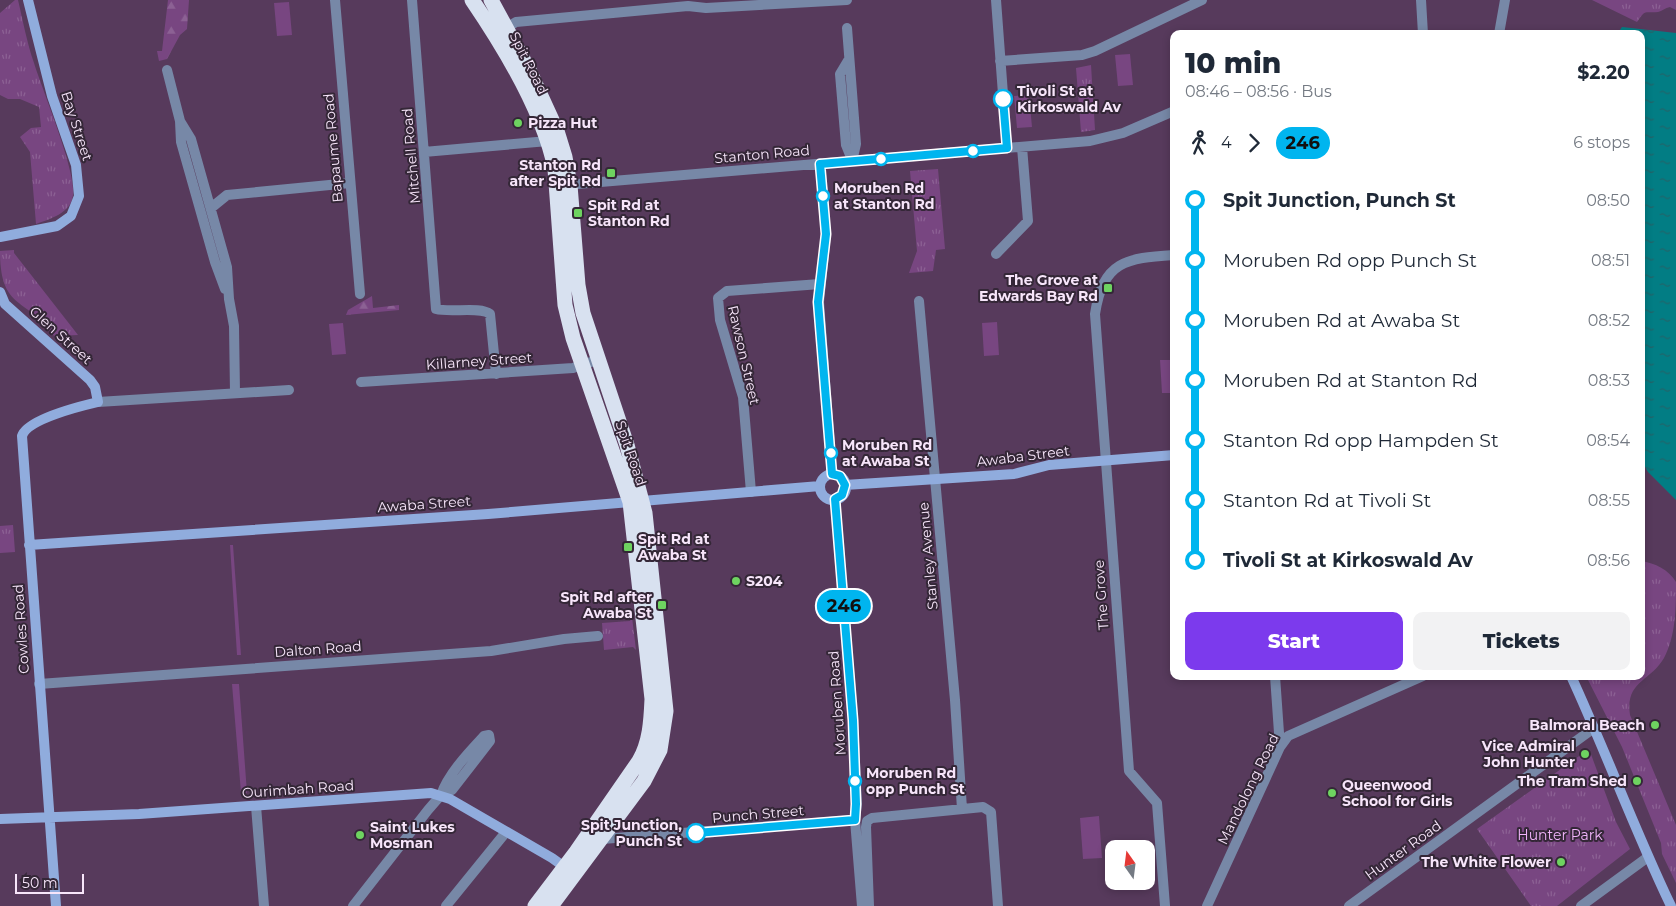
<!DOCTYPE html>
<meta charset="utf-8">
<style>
:root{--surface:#fff;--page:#f2f2f3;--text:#1f2937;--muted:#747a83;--accent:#7c3aed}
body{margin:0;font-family:Montserrat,sans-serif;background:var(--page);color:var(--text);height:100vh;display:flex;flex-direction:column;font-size:19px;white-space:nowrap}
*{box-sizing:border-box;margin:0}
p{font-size:16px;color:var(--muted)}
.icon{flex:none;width:28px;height:28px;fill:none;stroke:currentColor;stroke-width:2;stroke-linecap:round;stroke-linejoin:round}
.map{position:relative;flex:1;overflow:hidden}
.drawer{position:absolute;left:1170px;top:30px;width:475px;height:650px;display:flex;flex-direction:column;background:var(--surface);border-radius:10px;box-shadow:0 2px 8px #0003}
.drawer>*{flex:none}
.badge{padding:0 10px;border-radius:16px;font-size:18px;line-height:32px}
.needle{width:32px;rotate:346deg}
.tools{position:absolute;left:1105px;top:840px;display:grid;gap:10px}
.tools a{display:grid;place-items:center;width:50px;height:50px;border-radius:10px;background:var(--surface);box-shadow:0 2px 8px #0003;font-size:25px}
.scale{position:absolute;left:15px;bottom:12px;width:69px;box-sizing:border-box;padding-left:5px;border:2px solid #f7e5fa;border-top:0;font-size:14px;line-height:18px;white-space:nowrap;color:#f7e5fa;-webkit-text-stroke:4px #342737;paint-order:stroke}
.map>.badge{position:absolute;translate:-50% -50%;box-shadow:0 0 0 2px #fff}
.legs{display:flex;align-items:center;gap:8px;height:55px;padding:0 15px;font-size:16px}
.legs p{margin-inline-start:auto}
.headline{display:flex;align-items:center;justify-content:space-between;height:85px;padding:0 15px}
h1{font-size:28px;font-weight:800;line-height:38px}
.action{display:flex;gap:10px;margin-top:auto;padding:10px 15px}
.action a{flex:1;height:58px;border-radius:10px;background:var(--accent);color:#fff;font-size:20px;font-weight:800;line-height:58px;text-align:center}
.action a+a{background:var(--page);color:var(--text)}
ul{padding:0 15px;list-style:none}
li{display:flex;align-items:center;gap:18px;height:60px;font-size:19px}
li i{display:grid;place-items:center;width:8px;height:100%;margin:0 6px;background:currentColor}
li i::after{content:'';width:12px;height:12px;margin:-6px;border:4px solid;border-radius:50%;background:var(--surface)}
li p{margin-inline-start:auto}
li:first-child i{background:linear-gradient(#0000 50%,currentColor 0)}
li:last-child i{background:linear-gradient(currentColor 50%,#0000 0)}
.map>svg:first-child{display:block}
.grass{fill:#784681}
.forest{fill:url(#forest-firs)}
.park{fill:url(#park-tufts)}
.water{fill:url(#water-ripples)}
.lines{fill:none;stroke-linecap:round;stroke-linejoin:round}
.street{stroke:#7788a7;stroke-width:10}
.secondary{stroke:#90acdd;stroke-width:10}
.highway{stroke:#d8e1f0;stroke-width:15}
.line-1-casing{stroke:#fff;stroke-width:11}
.line-1{stroke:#00b5ef;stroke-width:8}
.stop-1-dot{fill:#fff;stroke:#00b5ef;stroke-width:2.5}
.poi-dot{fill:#6ed360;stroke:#342737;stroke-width:2}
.labels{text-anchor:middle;stroke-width:4;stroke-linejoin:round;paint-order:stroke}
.street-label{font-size:14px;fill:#f7e5fa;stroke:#342737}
.stop-label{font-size:14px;font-weight:bold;fill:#f7e5fa;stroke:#342737;text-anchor:start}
.poi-label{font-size:14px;font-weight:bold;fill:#f7e5fa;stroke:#342737;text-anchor:end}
.park-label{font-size:14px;fill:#f1b4fb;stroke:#342737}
</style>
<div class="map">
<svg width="1676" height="906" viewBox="0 0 1676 906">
<defs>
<pattern id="forest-firs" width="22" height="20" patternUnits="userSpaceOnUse" patternTransform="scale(1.25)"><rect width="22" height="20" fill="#784681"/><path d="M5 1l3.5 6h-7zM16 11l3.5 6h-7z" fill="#8c6194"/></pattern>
<pattern id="park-tufts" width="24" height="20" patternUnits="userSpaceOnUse" patternTransform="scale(1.25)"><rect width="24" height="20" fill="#784681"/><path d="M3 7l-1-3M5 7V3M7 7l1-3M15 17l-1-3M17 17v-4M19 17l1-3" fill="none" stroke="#8c6194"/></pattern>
<pattern id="water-ripples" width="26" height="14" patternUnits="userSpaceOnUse" patternTransform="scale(1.25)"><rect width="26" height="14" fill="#027d84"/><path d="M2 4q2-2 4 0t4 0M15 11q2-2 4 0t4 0" fill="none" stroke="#22646a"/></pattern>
</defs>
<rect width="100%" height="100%" fill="#573a5c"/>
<path class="grass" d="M289 2 292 35 277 36 274 3Z
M1130 54 1133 85 1118 86 1115 55Z
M1029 95 1032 127 1017 128 1014 96Z
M997 322 999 355 984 356 982 323Z
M343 323 346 354 332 355 329 324Z
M1174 360V393H1162L1160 360Z
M230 545H233L241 655H237Z
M232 684H239L247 793H241Z
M1099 816 1102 858 1083 859 1080 818Z"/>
<path class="forest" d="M168 0H189L187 29 180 35 167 59 159 61 157 51H162Z
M372 296 373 308 399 305V310L346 315 348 310Z"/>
<path class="park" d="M15 0H18C23 21 27 43 34 63 42 89 77 173 73 195 71 213 50 219 36 224L30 152 20 137 31 128 41 127 39 107 20 99H8L0 95V13Z
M1592 0H1676V10L1670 7C1665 8 1662 11 1658 12 1643 13 1646 9 1637 22Z
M1091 65 1095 130 1081 132 1076 68Z
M938 169 945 249 936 250 933 271 909 273 917 251 910 171Z
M14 250V253L78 335 54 336C27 296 0 312 0 251Z
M13 525 15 552 0 553V526Z
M1641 561C1655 563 1669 570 1676 582 1676 608 1676 635 1664 658 1650 682 1625 681 1630 715L1676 825V883L1662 854 1661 843 1622 747 1586 676H1641Z
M632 617 636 650 633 647 604 650 602 623 630 621Z
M1589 749 1616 822 1630 849 1557 906H1531L1477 829Z"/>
<path class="water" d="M1622 27 1676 33V500L1648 472 1641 460V34H1617Z"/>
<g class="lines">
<path class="street" d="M335 0 360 294
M412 0 436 309C451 313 480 306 490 314L496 374
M996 0 1007 148
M1421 0 1423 34
M847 28 856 144 852 161
M501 31 516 22 688 6 706 8 847 0
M1499 34 1505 0
M849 59 840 74 846 145 852 160
M1000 61 1082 55 1095 51 1202 0
M167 70 180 121 181 142 215 262 225 289
M180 121 191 139 227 267 229 299 234 326 235 393
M424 152 548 141
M820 163 826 234 819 302 832 474
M565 185 1090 141 1123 133 1174 111
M211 208 227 195 350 183
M996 254 1028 221 1022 147
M919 301 955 700 962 809
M361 382 573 368 597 360
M98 402 289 390
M751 492 743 397 720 320 718 298 727 291 820 284
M835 499 853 720 857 804 855 820 862 906
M1275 676 1280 747
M39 684 491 651 564 639 598 636
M256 806 264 906
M602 839 855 820
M353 906 428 810 441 795 452 790 490 741 489 735 484 736C469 752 448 774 441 795
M446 906 506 832
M869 906 866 827 867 821 872 818 983 807 991 812 998 906
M1165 906 1157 803 1129 771 1095 314C1103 261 1126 258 1174 255
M1207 906 1280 747 1288 736 1423 676
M1349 906 1594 728
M1581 906 1648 857"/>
<path class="secondary" d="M0 237 57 226 71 216 79 196 76 165 52 96 28 0
M0 292 5 304 90 380 95 387 98 402C81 406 27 419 22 436L56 906
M820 487a13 13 0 1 1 26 0a13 13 0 1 1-26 0Z
M845 485 1014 474 1049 465 1174 455
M29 545 488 514 820 486
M1571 676C1606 752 1635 831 1671 906
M0 819 139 814 431 793 450 799 552 858 570 871"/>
<path class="highway" d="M472 0C504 47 544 113 555 169L565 305 573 338 630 502 652 699C651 721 650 742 639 761L576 852 535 906
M491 0 529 70 557 131 565 157 570 185 578 285 583 313 627 445 645 513 666 711 660 750 644 781 551 906"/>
</g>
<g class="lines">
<defs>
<path id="line-1" d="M696 833 855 820 856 804 853 720 835 499 842 495 845 485 840 476 832 474 818 302 826 234 820 164 1007 148 1003 99"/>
</defs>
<use href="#line-1" class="line-1-casing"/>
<use href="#line-1" class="line-1"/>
</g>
<g class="stop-1-dot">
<circle cx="1003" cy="99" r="9"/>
<circle cx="973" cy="151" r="6"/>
<circle cx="881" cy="159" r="6"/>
<circle cx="823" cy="196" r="6"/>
<circle cx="831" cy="453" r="6"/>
<circle cx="855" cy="781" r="6"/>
<circle cx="696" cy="833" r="9"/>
</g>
<g class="poi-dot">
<circle cx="518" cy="123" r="5"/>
<rect x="606" y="168" width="10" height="10" rx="2.5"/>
<rect x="573" y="208" width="10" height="10" rx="2.5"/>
<rect x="1103" y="283" width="10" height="10" rx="2.5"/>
<rect x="623" y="542" width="10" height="10" rx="2.5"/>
<circle cx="736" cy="581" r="5"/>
<rect x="657" y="600" width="10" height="10" rx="2.5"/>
<circle cx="1655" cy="725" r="5"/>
<circle cx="1585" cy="754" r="5"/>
<circle cx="1637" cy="781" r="5"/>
<circle cx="1332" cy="793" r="5"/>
<circle cx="360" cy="835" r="5"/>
<circle cx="1561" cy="862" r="5"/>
</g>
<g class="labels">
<g class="street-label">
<text transform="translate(529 63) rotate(63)" y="5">Spit Road</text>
<text transform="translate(77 126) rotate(72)" y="5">Bay Street</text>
<text transform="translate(333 148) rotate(-95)" y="5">Bapaume Road</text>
<text transform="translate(762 154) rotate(-5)" y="5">Stanton Road</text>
<text transform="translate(411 156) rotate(-95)" y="5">Mitchell Road</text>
<text transform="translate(61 335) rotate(42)" y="5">Glen Street</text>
<text transform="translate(744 355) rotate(77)" y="5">Rawson Street</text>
<text transform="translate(479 361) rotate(-4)" y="5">Killarney Street</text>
<text transform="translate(631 453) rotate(71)" y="5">Spit Road</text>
<text transform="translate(1023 456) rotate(-7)" y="5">Awaba Street</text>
<text transform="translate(424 504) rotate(-4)" y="5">Awaba Street</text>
<text transform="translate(928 556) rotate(-95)" y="5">Stanley Avenue</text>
<text transform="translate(1101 595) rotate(-94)" y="5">The Grove</text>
<text transform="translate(21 629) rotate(-94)" y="5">Cowles Road</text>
<text transform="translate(318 649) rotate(-4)" y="5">Dalton Road</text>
<text transform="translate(837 703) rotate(-94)" y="5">Moruben Road</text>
<text transform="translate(298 789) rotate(-4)" y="5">Ourimbah Road</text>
<text transform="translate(1248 789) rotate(-64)" y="5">Mandolong Road</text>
<text transform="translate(758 814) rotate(-5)" y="5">Punch Street</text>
<text transform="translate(1403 850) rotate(-36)" y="5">Hunter Road</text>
</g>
<g class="stop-label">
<text x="1017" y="96">Tivoli St at<tspan x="1017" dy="16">Kirkoswald Av</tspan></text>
<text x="834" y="193">Moruben Rd<tspan x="834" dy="16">at Stanton Rd</tspan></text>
<text x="842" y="450">Moruben Rd<tspan x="842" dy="16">at Awaba St</tspan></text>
<text x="866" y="778">Moruben Rd<tspan x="866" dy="16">opp Punch St</tspan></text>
<text x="682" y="830" text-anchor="end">Spit Junction,<tspan x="682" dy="16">Punch St</tspan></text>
</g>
<g class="poi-label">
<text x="528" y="128" text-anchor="start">Pizza Hut</text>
<text x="601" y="170">Stanton Rd<tspan x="601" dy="16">after Spit Rd</tspan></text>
<text x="588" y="210" text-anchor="start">Spit Rd at<tspan x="588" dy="16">Stanton Rd</tspan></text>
<text x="1098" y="285">The Grove at<tspan x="1098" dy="16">Edwards Bay Rd</tspan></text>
<text x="638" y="544" text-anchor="start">Spit Rd at<tspan x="638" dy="16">Awaba St</tspan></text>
<text x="746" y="586" text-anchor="start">S204</text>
<text x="652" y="602">Spit Rd after<tspan x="652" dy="16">Awaba St</tspan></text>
<text x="1645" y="730">Balmoral Beach</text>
<text x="1575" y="751">Vice Admiral<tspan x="1575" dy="16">John Hunter</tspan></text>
<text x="1627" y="786">The Tram Shed</text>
<text x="1342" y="790" text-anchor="start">Queenwood<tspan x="1342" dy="16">School for Girls</tspan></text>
<text x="370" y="832" text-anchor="start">Saint Lukes<tspan x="370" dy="16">Mosman</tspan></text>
<text x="1551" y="867">The White Flower</text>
</g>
<g class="park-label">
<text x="1560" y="840">Hunter Park</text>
</g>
</g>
</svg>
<div class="tools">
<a><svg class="needle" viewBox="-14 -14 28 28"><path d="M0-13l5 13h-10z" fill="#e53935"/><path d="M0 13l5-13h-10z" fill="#747a83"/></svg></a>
</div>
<div class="scale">50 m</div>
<b class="badge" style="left:844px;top:606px;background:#00b5ef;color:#111">246</b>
<section class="drawer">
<div class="headline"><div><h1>10 min</h1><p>08:46 – 08:56 · Bus</p></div><b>$2.20</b></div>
<div class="legs"><svg class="icon" aria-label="walk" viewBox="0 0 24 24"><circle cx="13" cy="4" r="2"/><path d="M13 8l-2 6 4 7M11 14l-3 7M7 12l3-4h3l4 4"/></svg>4<svg class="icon" aria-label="forward" viewBox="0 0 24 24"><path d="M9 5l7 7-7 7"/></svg><b class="badge" style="background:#00b5ef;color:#111">246</b><p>6 stops</p></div>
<ul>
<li><i style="color:#00b5ef"></i><b>Spit Junction, Punch St</b><p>08:50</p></li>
<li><i style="color:#00b5ef"></i><span>Moruben Rd opp Punch St</span><p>08:51</p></li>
<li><i style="color:#00b5ef"></i><span>Moruben Rd at Awaba St</span><p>08:52</p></li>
<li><i style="color:#00b5ef"></i><span>Moruben Rd at Stanton Rd</span><p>08:53</p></li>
<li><i style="color:#00b5ef"></i><span>Stanton Rd opp Hampden St</span><p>08:54</p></li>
<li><i style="color:#00b5ef"></i><span>Stanton Rd at Tivoli St</span><p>08:55</p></li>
<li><i style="color:#00b5ef"></i><b>Tivoli St at Kirkoswald Av</b><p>08:56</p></li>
</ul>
<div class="action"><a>Start</a><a>Tickets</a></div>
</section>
</div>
